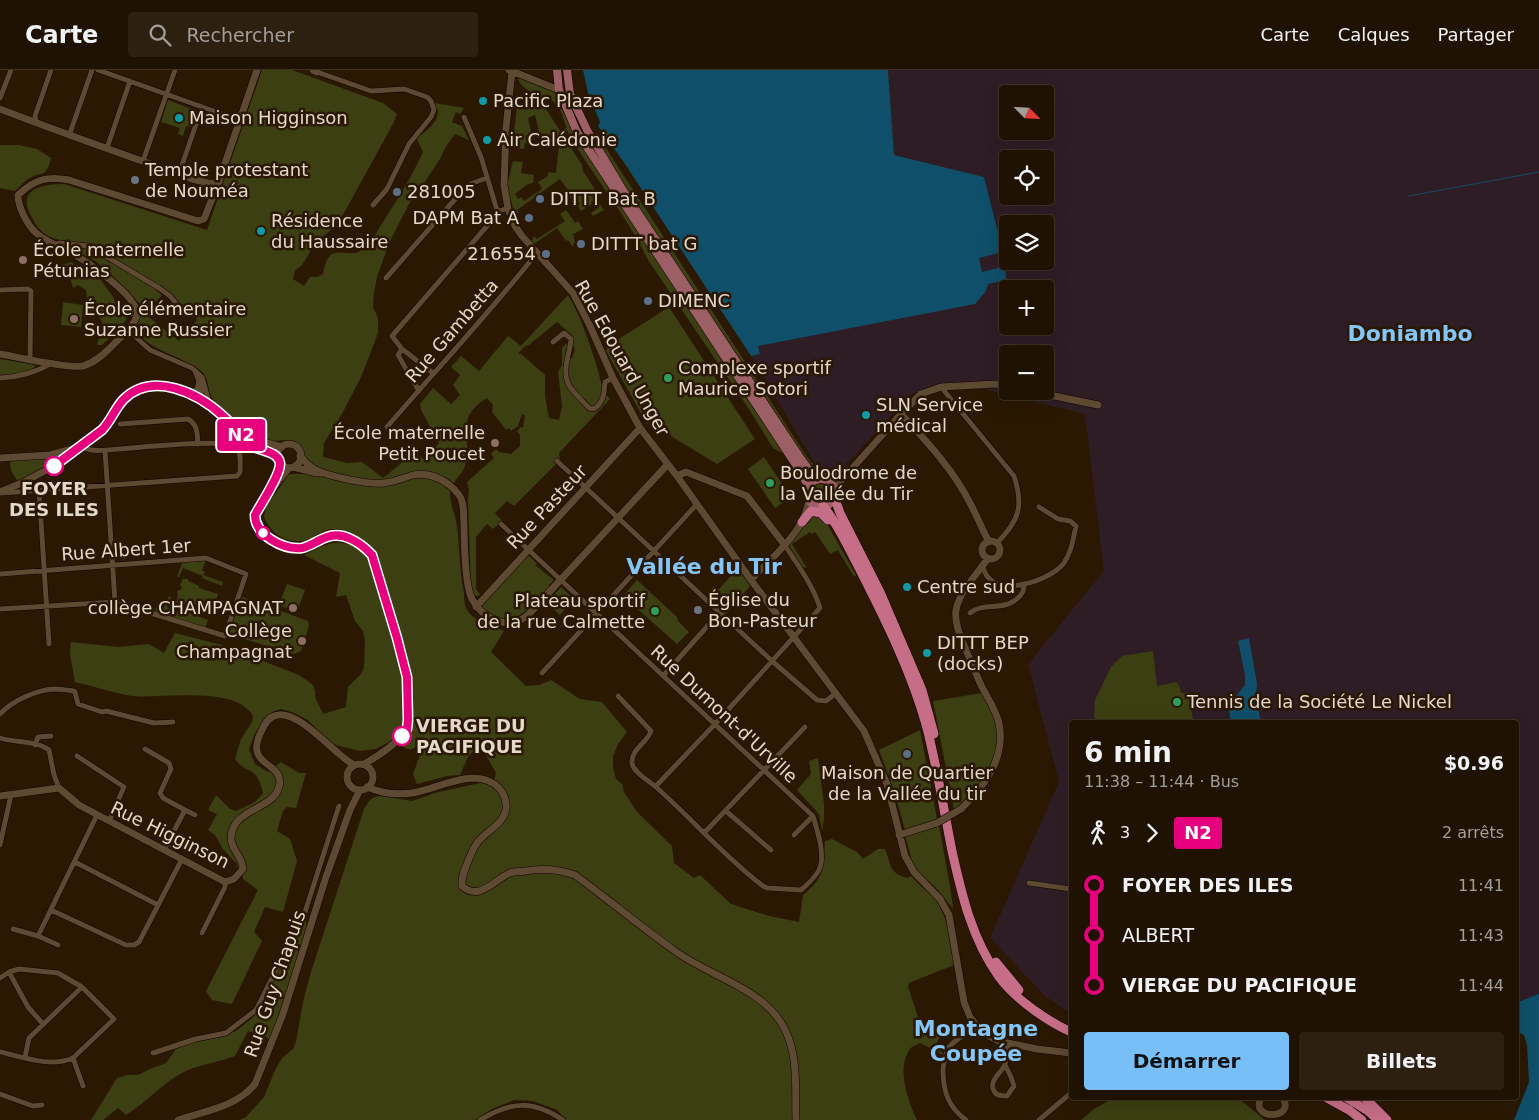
<!DOCTYPE html>
<html lang="fr">
<meta charset="utf-8">
<style>
:root{--surface:#201202;--page:#2d2011;--text:#f1f3f6;--muted:#a29e99;--line:#3d3224;--accent:#78bff7}
body{margin:0;font-family:"DejaVu Sans",sans-serif;background:var(--page);color:var(--text);height:100vh;display:flex;flex-direction:column;font-size:19px;white-space:nowrap}
*{box-sizing:border-box;margin:0}
p{font-size:16px;color:var(--muted)}
.icon{flex:none;width:28px;height:28px;fill:none;stroke:currentColor;stroke-width:2;stroke-linecap:round;stroke-linejoin:round}
.map{position:relative;flex:1;overflow:hidden}
.sheet{position:absolute;left:1069px;top:650px;width:450px;height:380px;display:flex;flex-direction:column;background:var(--surface);border-radius:5px;box-shadow:0 5px 20px #0002,0 0 0 1px var(--line)}
.sheet>*{flex:none}
.badge{padding:0 10px;border-radius:4px;font-size:18px;line-height:32px}
.needle{width:32px;rotate:114deg}
.buttons{position:absolute;left:999px;top:15px;display:grid;gap:10px}
.buttons a{display:grid;place-items:center;width:55px;height:55px;border-radius:5px;background:var(--surface);box-shadow:0 5px 20px #0002,0 0 0 1px var(--line);font-size:25px}
.map>.badge{position:absolute;translate:-50% -50%;box-shadow:0 0 0 2px #fff}
.legs{display:flex;align-items:center;gap:8px;height:55px;padding:0 15px;font-size:16px}
.legs p{margin-inline-start:auto}
.headline{display:flex;align-items:center;justify-content:space-between;height:85px;padding:0 15px}
h1{font-size:28px;font-weight:700;line-height:38px}
.cta{display:flex;gap:10px;margin-top:auto;padding:10px 15px}
.cta a{flex:1;height:58px;border-radius:5px;background:var(--accent);color:#111;font-size:20px;font-weight:700;line-height:58px;text-align:center}
.cta a+a{background:var(--page);color:var(--text)}
ul{padding:0 15px;list-style:none}
li{display:flex;align-items:center;gap:18px;height:50px;font-size:19px}
li i{display:grid;place-items:center;width:8px;height:100%;margin:0 6px;background:currentColor}
li i::after{content:'';width:12px;height:12px;margin:-6px;border:4px solid;border-radius:50%;background:var(--surface)}
li p{margin-inline-start:auto}
li:first-child i{background:linear-gradient(#0000 50%,currentColor 0)}
li:last-child i{background:linear-gradient(currentColor 50%,#0000 0)}
header{display:flex;align-items:center;gap:30px;box-sizing:border-box;height:70px;padding:0 25px;background:var(--surface);border-bottom:1px solid var(--line)}
header strong{font-size:24px}
nav{display:flex;gap:28px;margin-inline-start:auto;font-size:18px}
.search{width:350px;height:45px;background:var(--page);display:flex;align-items:center;gap:12px;box-sizing:border-box;padding:0 18px;border-radius:5px;color:var(--muted);font-size:19px}
.map>svg:first-child{display:block}
.industrial{fill:#2f1d26;fill-rule:evenodd}
.green{fill:#3c3f11;fill-rule:evenodd}
.water{fill:#0f4f69}
.lines{fill:none;stroke-linecap:round;stroke-linejoin:round}
.stream{stroke:#0f4f69;stroke-width:1}
.street-casing{stroke:#120300;stroke-width:6}
.secondary-casing{stroke:#120300;stroke-width:8}
.primary-casing{stroke:#120300;stroke-width:9}
.highway-casing{stroke:#120300;stroke-width:10}
.street{stroke:#5e4932;stroke-width:5}
.secondary{stroke:#5e4932;stroke-width:7}
.primary{stroke:#9c5f65;stroke-width:8}
.highway{stroke:#c66e87;stroke-width:9}
.secondary-bridge-casing{stroke:#120300;stroke-width:8;stroke-linecap:butt}
.secondary-bridge{stroke:#5e4932;stroke-width:7}
.line-1-casing{stroke:#fff;stroke-width:11}
.line-1{stroke:#e6007e;stroke-width:8}
.culture-dot{fill:#0f9aa8;stroke:#2a1802;stroke-width:2}
.worship-dot{fill:#6b7280;stroke:#2a1802;stroke-width:2}
.service-dot{fill:#5c6f8a;stroke:#2a1802;stroke-width:2}
.education-dot{fill:#8d6e63;stroke:#2a1802;stroke-width:2}
.leisure-dot{fill:#2e9e5b;stroke:#2a1802;stroke-width:2}
.stop-1-dot{fill:#fff;stroke:#e6007e;stroke-width:2.5}
.labels{text-anchor:middle;stroke-width:5;stroke-linejoin:round;paint-order:stroke}
.poi-label{font-size:18px;fill:#e4d8cb;stroke:#2a1802;text-anchor:start}
.street-label{font-size:18px;fill:#e4d8cb;stroke:#2a1802}
.stop-label{font-size:18px;font-weight:bold;fill:#e4d8cb;stroke:#2a1802}
.district-label{font-size:22px;font-weight:bold;fill:#84c6fa;stroke:#2a1802}
</style>
<header>
<strong>Carte</strong>
<div class="search"><svg class="icon" aria-label="search" viewBox="0 0 24 24"><circle cx="10" cy="10" r="6"/><path d="M15 15l6 6"/></svg>Rechercher</div>
<nav><a>Carte</a><a>Calques</a><a>Partager</a></nav>
</header>
<div class="map">
<svg width="1539" height="1050" viewBox="0 0 1539 1050">
<rect width="100%" height="100%" fill="#2a1802"/>
<path class="industrial" d="M888 0H1539V924L1516 933V652H1071V943L1046 927 990 868 1059 712 1028 594 1104 501 1085 344 956 312 936 314 910 325 844 397 837 403 816 395 751 286 760 284 758 276 982 202 978 187 1003 182 984 107 894 85ZM1008 24H1045V61H1008ZM1008 89H1045V126H1008ZM1008 154H1045V191H1008ZM1008 219H1045V256H1008ZM1008 284H1045V321H1008Z"/>
<path class="green" d="M262 0H292L383 33 397 44 393 54 344 143 329 162 318 169 302 195 295 201 293 209 304 216 310 207H318L323 204C329 168 345 191 362 180 372 173 378 159 385 149 399 127 412 106 423 82L416 67 420 64 421 65C430 58 439 50 438 39L435 38 434 33 464 38 460 44 456 42 452 52 462 56 469 70 455 64 445 78 440 89 416 125 410 132 389 173 377 207 374 223 373 237 378 248V263L362 305 343 342 324 373 323 387 347 393 362 392 383 408 414 383 425 390 439 373 421 340 420 334 433 318 451 334 460 325 453 315 460 305 451 297 461 286 479 301 508 266 521 276 568 225C580 244 590 275 597 297 601 310 601 320 610 329L559 383 560 390 514 436 507 431 495 443 502 451 493 459 487 454 476 467V519L480 525 476 526 471 521 468 429 469 420 467 412 494 388 491 384 496 379 499 382 511 384 520 376V365L517 361 520 358 519 356 523 358 525 345 522 344 518 356 511 361 509 358 506 360 492 342 493 335 487 328C453 349 473 366 465 395 462 407 452 409 450 424 450 432 454 443 456 450 460 474 459 499 464 523 464 527 464 533 466 538 472 551 492 556 504 561L491 582 526 616 539 615 551 610 580 629 602 632 627 662 618 674 613 687V697L616 709 622 714 624 722 637 742 672 776 674 793 694 808 700 805 731 834 769 846 799 852 803 825C825 807 823 798 825 771L832 769 857 782 863 789 878 779H885C891 794 889 804 908 808L911 806C918 814 923 818 931 825 948 842 951 872 954 895L909 913 908 917 922 959 925 962 928 959 937 962 939 968 935 977 944 984 943 985 920 973C917 975 912 976 910 979 896 998 908 1032 917 1050H566L557 1040 533 1031 514 1030 492 1039 475 1050H239L246 1047 264 1027 276 998 283 987 293 979 296 972 303 932 310 905 364 739 369 731 374 727 381 726 412 731 435 723 480 713 490 714 494 710 496 703 482 678 479 674 468 687 460 705 447 706 417 714 413 704 425 672 410 680 391 671 376 679 359 681 336 675 324 667 308 650 294 643 281 639 274 641 264 651 255 663 249 679 255 694 268 702 281 692 299 703H306L296 738 287 737 283 741 277 761 290 769 297 791 283 842 265 837 254 862 262 871 232 934 212 930 206 921 258 820 244 810 236 793 223 779 215 765 208 760 217 744 208 740 216 725 230 739 236 741 255 732 263 723C256 693 247 706 235 689L241 669 252 652 253 646C236 615 162 629 132 626 113 623 94 616 75 612L70 584 71 572 118 577 149 574 164 583 175 563 222 575 299 605 313 615 315 621V627L323 644 346 637 348 617 361 604 364 597 365 571 363 561 355 551 346 525 336 527 340 503 304 485C328 473 342 465 365 485L362 470C353 465 342 458 333 459 325 459 318 465 311 468 291 477 272 466 264 447L266 437 289 404H303L319 399C314 396 307 392 305 387 302 380 302 375 295 372 286 368 275 373 265 370 258 368 249 367 244 363 237 358 215 333 211 326 208 319 208 310 204 304 194 290 139 278 137 258 136 254 139 250 139 247 141 243 141 240 143 237L119 212 97 192 67 176 66 171C46 168 39 162 30 144 17 118 45 114 64 114L207 160ZM144 210 195 245 197 250 179 271 145 244 162 225ZM557 252 573 266 572 272 575 280 572 288 566 291 565 283 569 271 562 278V295L558 302 562 336 559 350 549 348 545 326V305L521 284H518L525 276 529 275Z
M520 7 556 21 561 38 576 66 786 385 773 378 749 339 648 190C627 145 593 107 569 64 564 54 563 41 555 33 543 22 526 26 518 9Z
M168 30 197 41 191 57 186 56 183 66 178 64 180 58 161 52Z
M527 31 544 36 582 95 583 101 598 124 595 127 604 140 593 146 591 143 598 138 593 131 591 132 592 134 581 141 578 136 580 134 578 131 574 132 567 122 568 120 560 109 517 140 519 143 514 142 507 115 513 91 523 92 521 103 534 105 533 113 528 114 515 124 518 129 521 127 524 131 542 119 538 112 548 106V102L556 103 559 74 551 73 550 78 539 74 537 72 541 70 535 45 528 48 531 61 525 67 531 73H525L524 79 514 78 513 73 517 35Z
M596 63 807 387 813 394 811 396 798 382 609 93 593 66Z
M0 75H19L37 79 51 88C46 110 41 100 28 109 23 113 19 117 15 121L0 118Z
M566 140 575 153 578 151 583 159 573 164 575 173 573 174 574 176 573 177 568 170 566 171 557 158 534 174 532 171 534 166 537 169 565 151 560 144Z
M72 192 86 207 95 205 100 209 114 228 117 243 121 237 127 240 128 246 123 255 102 275H97C103 257 108 248 88 240L86 220 78 215 73 218 70 207 57 196Z
M63 232 83 235 81 257 61 255Z
M669 237 755 369 717 394 674 368 654 350 647 354 606 281 608 276Z
M0 289 36 295 30 302 0 305Z
M65 386 19 413 11 401 10 391Z
M764 387 791 427 775 438 748 399Z
M812 423a9 9 0 1 1 18 0a9 9 0 1 1-18 0Z
M813 443 823 447 856 505 854 507 838 480 830 484 815 462 812 464 810 462 792 474 807 498 802 497 788 474Z
M529 486 537 494 535 495 554 510 549 515 550 517C532 537 507 567 481 536L526 487Z
M184 488H207L202 500 205 502 203 505 223 512 222 516 202 508 203 506 183 498 179 507 177 506Z
M738 498 750 516 726 544 711 528Z
M183 509H188V511L199 516V518L218 524 212 542 205 540 206 537 193 533 192 536 180 531 179 534 176 533 178 524 177 523 178 520H181L182 517 180 515Z
M637 510 677 547 678 551 689 562 677 574 623 526Z
M287 514 305 520 297 542 279 535Z
M561 517 574 529 560 545 547 533Z
M169 526 171 527 167 537 187 546 189 543 208 550 204 560 153 545 157 536 163 539Z
M242 527 308 551 309 556 301 581 294 584 231 565 229 562Z
M1153 581 1157 616 1176 612 1179 615 1181 623 1188 622 1193 649 1175 652H1096L1094 646 1095 630 1111 597 1122 586Z
M982 623C987 633 995 645 997 656 1002 685 980 725 954 739L933 631Z
M920 660 937 749 934 752 905 760 894 720 879 680Z
M818 688 824 734V748L822 761 819 744 797 720 811 704 809 691Z
M939 755 951 822 953 839 938 820 919 802 912 791 905 765Z
M306 849 307 866 272 972 265 966 248 961 235 986C219 992 202 994 186 1001 164 1011 147 1032 126 1045L118 1038 103 1050H91L117 1008 127 1005H138L150 999 166 993 176 979 192 973 220 967 236 961 250 950 258 942 267 924 266 920 286 880 292 879Z
M1114 1028H1238L1265 1050H1081L1094 1039Z"/>
<path class="water" d="M583 0H888L894 85 984 107 1003 182 979 188 982 202 1005 196 1006 210 988 214 986 221 975 234 758 276 760 284 751 286 625 94 598 56 600 52 588 23Z
M1249 568 1257 614 1256 629 1261 652H1231L1228 636 1245 615V605L1238 571Z
M1539 924V1050H1514L1529 1012 1527 975 1524 965 1516 961V933Z"/>
<g class="lines">
<path class="stream" d="M1409 126 1539 102"/>
<defs>
<path id="street" d="M98 0 239 50
M318 0 317 2 371 21 404 19 427 27 431 31 434 40 431 47 409 74 387 119 373 135
M0 28 11 0
M464 47 481 87 497 140 500 141
M36 53 35 46 51 0
M69 66 92 0
M107 78 130 11
M143 91 175 0
M179 104 202 37
M55 175 59 173 89 176 159 218 170 226 179 237
M386 208 464 119 470 114 487 108
M0 220 28 219 31 221 30 289
M128 260 150 280 192 298 202 307 210 336
M553 272 564 263 571 269C570 283 562 300 568 313 570 320 584 332 589 338L594 339C604 332 604 324 605 312L613 308
M402 279 398 285 419 321
M433 303 402 279 392 266 500 141 508 138
M0 308C20 307 35 303 52 293
M941 317 1014 406C1024 436 1019 451 997 473
M187 322H193L197 319 199 312 195 301
M199 329 202 318 200 310
M120 354 188 349C198 355 197 363 198 374
M387 357C437 299 489 243 537 183
M105 380 115 532
M557 391 772 591 817 630 826 631 836 623
M39 420 49 574
M2 423 237 406 240 402C240 395 242 382 236 377 227 368 136 378 118 379 108 380 90 383 81 376
M501 454 813 746C817 759 826 786 819 800 815 808 808 814 801 820L767 818 763 816C724 786 692 749 656 717 649 711 633 702 632 693 631 679 647 673 651 661L618 626
M983 495C987 531 1049 513 1064 493 1072 481 1073 469 1076 456L1070 451 1058 449 1039 437
M0 504 206 488 246 504 225 566 115 532 0 539
M970 543C985 531 1004 543 1020 526 1023 522 1024 520 1024 514
M542 603 697 434
M663 606 720 542
M0 644C12 631 36 620 54 619 60 619 67 620 74 621L75 622 78 634 102 642 106 641 154 653 173 652
M0 668C15 673 36 670 49 680L54 705 59 718
M35 675 38 667 51 666
M145 679 169 693 171 699 160 723 163 728 185 740 164 780
M77 686 124 717 109 751
M656 716 716 653 820 538C813 515 797 494 784 474
M185 740 195 745
M726 741 771 780
M704 763 805 657
M794 765 813 746
M0 775 11 725
M75 792 158 835
M1029 813 1071 819
M51 840 126 875H134L139 872 182 789
M13 859 38 866
M202 863 225 817V812
M58 875 38 866 97 745
M9 902 28 937 43 954
M0 908 9 902 19 899 58 903 82 917 114 949 73 988C51 998 23 987 0 982
M153 983 196 969 226 963 256 940 305 842 339 736
M25 987 29 968 82 917
M73 988 83 1016
M1005 995 1011 1007 1014 1016 1007 1026C1002 1026 996 1026 994 1021 988 1010 1003 1002 1005 994 1007 987 1007 980 1008 974
M0 1024 33 1036 42 1035
M480 1050C512 1031 532 1030 563 1050
M966 1050C948 1037 943 1021 943 999 944 992 945 983 949 977 957 968 967 963 978 957
M1039 1050 1071 1023"/>
<path id="secondary" d="M313 0 317 2
M509 0 559 20
M512 1 506 58 504 115 508 139 515 156 522 166 573 223 590 256 613 308 640 358 677 406 751 510 864 661 887 714 905 786 914 802 940 829 949 845 964 932 970 947 982 962 998 971 1037 979 1071 983
M0 39C52 59 105 78 159 97 174 102 203 115 218 114
M0 284C17 287 69 299 83 296 96 292 105 283 114 274 121 266 135 256 137 244 138 227 89 193 75 185 62 177 47 173 35 162 27 154 18 137 18 125 35 109 47 106 69 110L198 151 204 149 218 114 257 0
M1030 321 1098 335
M901 344C926 371 953 399 970 433 977 446 982 459 989 472
M245 367 282 377
M277 386a12 12 0 1 1 24 0a12 12 0 1 1-24 0Z
M300 386C304 390 308 396 314 399 327 406 368 415 384 413 394 412 403 408 413 405 430 402 448 410 459 425 465 433 463 445 464 454 464 471 465 516 472 529 477 539 487 547 497 551 510 555 518 553 528 545L668 394
M0 388 50 385 76 378
M280 393C278 398 277 403 275 408 270 419 253 441 256 452 260 468 287 480 303 477 325 474 329 457 356 471 362 475 369 480 372 486 379 501 382 518 387 533 394 557 404 582 407 606 410 623 408 642 407 659 397 674 380 685 364 694
M293 397 317 403
M677 406 686 402 747 426 784 474
M826 410 839 406
M275 415 289 398
M0 422 24 412 54 396 102 361 109 354 125 328 140 319 151 316H164L177 319 199 329 223 345 253 378 270 383 277 388
M835 422 840 412 901 344 921 324 941 317 996 314 1008 317
M982 480a9 9 0 1 1 18 0a9 9 0 1 1-18 0Z
M751 510C772 486 805 463 809 429
M476 537 640 358
M347 707a13 13 0 1 1 26 0a13 13 0 1 1-26 0Z
M367 717C381 723 398 725 412 723 438 719 478 695 499 718 504 723 507 732 506 739 504 754 485 762 477 773 472 780 470 787 467 794 464 801 461 808 462 816 479 832 495 809 510 803 515 801 521 802 525 801 543 798 558 799 575 805 609 830 641 857 675 881 709 906 762 918 783 956 799 983 795 1020 796 1050
M0 726 59 718 79 735 225 812 234 809 243 799C243 787 231 780 231 768 232 738 273 740 279 717 286 691 243 698 261 662 264 656 266 650 272 647 295 633 334 685 354 695
M961 739C985 716 1006 688 999 653 996 640 987 627 981 615 976 604 971 592 966 580 961 568 954 553 956 540 960 520 977 505 988 488
M899 765 937 753
M1261 1028C1249 1050 1296 1050 1283 1028
M178 1050C204 1041 237 1037 255 1014L283 944 326 807 350 740 360 720"/>
<path id="primary" d="M557 0 559 20 577 62 796 395 809 417
M567 0 570 24 587 60 624 122 799 386 810 401 820 409
M822 404 837 407
M807 423a14 14 0 1 1 28 0a14 14 0 1 1-28 0Z"/>
<path id="highway" d="M834 426 840 443 880 522 922 620 934 664
M823 436C838 454 848 477 859 498 885 549 912 603 927 658 937 698 944 740 952 781 962 826 972 869 999 907 1015 929 1047 951 1071 962
M802 452 811 441 821 443 828 450
M996 892 1019 920
M1327 1028 1349 1040 1362 1050
M1347 1028 1368 1041 1378 1050
M1365 1028 1387 1050"/>
</defs>
<use href="#street" class="street-casing"/>
<use href="#secondary" class="secondary-casing"/>
<use href="#primary" class="primary-casing"/>
<use href="#highway" class="highway-casing"/>
<use href="#street" class="street"/>
<use href="#secondary" class="secondary"/>
<use href="#primary" class="primary"/>
<use href="#highway" class="highway"/>
<defs>
<path id="secondary-bridge" d="M937 753 961 739"/>
</defs>
<use href="#secondary-bridge" class="secondary-bridge-casing"/>
<use href="#secondary-bridge" class="secondary-bridge"/>
</g>
<g class="lines">
<defs>
<path id="line-1" d="M54 396 102 360C111 351 115 338 124 329 153 301 198 323 223 346 233 354 240 365 249 374 256 381 278 380 280 393 281 404 261 434 255 445 255 465 283 480 302 478 311 476 318 470 327 467 343 461 361 473 372 485L397 568 407 607 408 650 407 659 402 666"/>
</defs>
<use href="#line-1" class="line-1-casing"/>
<use href="#line-1" class="line-1"/>
</g>
<g class="culture-dot">
<circle cx="483" cy="31" r="5"/>
<circle cx="179" cy="48" r="5"/>
<circle cx="487" cy="70" r="5"/>
<circle cx="261" cy="161" r="5"/>
<circle cx="866" cy="345" r="5"/>
<circle cx="907" cy="517" r="5"/>
<circle cx="927" cy="583" r="5"/>
</g>
<g class="worship-dot">
<circle cx="135" cy="110" r="5"/>
<circle cx="698" cy="540" r="5"/>
</g>
<g class="service-dot">
<circle cx="397" cy="122" r="5"/>
<circle cx="540" cy="129" r="5"/>
<circle cx="529" cy="148" r="5"/>
<circle cx="581" cy="174" r="5"/>
<circle cx="546" cy="184" r="5"/>
<circle cx="648" cy="231" r="5"/>
<circle cx="907" cy="684" r="5"/>
</g>
<g class="education-dot">
<circle cx="23" cy="190" r="5"/>
<circle cx="74" cy="249" r="5"/>
<circle cx="495" cy="373" r="5"/>
<circle cx="293" cy="538" r="5"/>
<circle cx="302" cy="571" r="5"/>
</g>
<g class="leisure-dot">
<circle cx="668" cy="308" r="5"/>
<circle cx="770" cy="413" r="5"/>
<circle cx="655" cy="541" r="5"/>
<circle cx="1177" cy="632" r="5"/>
</g>
<g class="stop-1-dot">
<circle cx="54" cy="396" r="9"/>
<circle cx="263" cy="463" r="6"/>
<circle cx="402" cy="666" r="9"/>
</g>
<g class="labels">
<g class="poi-label">
<text x="493" y="37">Pacific Plaza</text>
<text x="189" y="54">Maison Higginson</text>
<text x="497" y="76">Air Calédonie</text>
<text x="145" y="106">Temple protestant<tspan x="145" dy="21">de Nouméa</tspan></text>
<text x="407" y="128">281005</text>
<text x="550" y="135">DITTT Bat B</text>
<text x="519" y="154" text-anchor="end">DAPM Bat A</text>
<text x="271" y="157">Résidence<tspan x="271" dy="21">du Haussaire</tspan></text>
<text x="591" y="180">DITTT bat G</text>
<text x="33" y="186">École maternelle<tspan x="33" dy="21">Pétunias</tspan></text>
<text x="536" y="190" text-anchor="end">216554</text>
<text x="658" y="237">DIMENC</text>
<text x="84" y="245">École élémentaire<tspan x="84" dy="21">Suzanne Russier</tspan></text>
<text x="678" y="304">Complexe sportif<tspan x="678" dy="21">Maurice Sotori</tspan></text>
<text x="876" y="341">SLN Service<tspan x="876" dy="21">médical</tspan></text>
<text x="485" y="369" text-anchor="end">École maternelle<tspan x="485" dy="21">Petit Poucet</tspan></text>
<text x="780" y="409">Boulodrome de<tspan x="780" dy="21">la Vallée du Tir</tspan></text>
<text x="917" y="523">Centre sud</text>
<text x="708" y="536">Église du<tspan x="708" dy="21">Bon-Pasteur</tspan></text>
<text x="645" y="537" text-anchor="end">Plateau sportif<tspan x="645" dy="21">de la rue Calmette</tspan></text>
<text x="283" y="544" text-anchor="end">collège CHAMPAGNAT</text>
<text x="292" y="567" text-anchor="end">Collège<tspan x="292" dy="21">Champagnat</tspan></text>
<text x="937" y="579">DITTT BEP<tspan x="937" dy="21">(docks)</tspan></text>
<text x="1187" y="638">Tennis de la Société Le Nickel</text>
<text x="907" y="709" text-anchor="middle">Maison de Quartier<tspan x="907" dy="21">de la Vallée du tir</tspan></text>
</g>
<g class="street-label">
<text transform="translate(452 261) rotate(-49)" y="6">Rue Gambetta</text>
<text transform="translate(622 288) rotate(61)" y="6">Rue Edouard Unger</text>
<text transform="translate(547 437) rotate(-47)" y="6">Rue Pasteur</text>
<text transform="translate(126 480) rotate(-4)" y="6">Rue Albert 1er</text>
<text transform="translate(724 644) rotate(43)" y="6">Rue Dumont-d'Urville</text>
<text transform="translate(170 765) rotate(26)" y="6">Rue Higginson</text>
<text transform="translate(275 914) rotate(-71)" y="6">Rue Guy Chapuis</text>
</g>
<g class="stop-label">
<text x="54" y="425">FOYER<tspan x="54" dy="21">DES ILES</tspan></text>
<text x="416" y="662" text-anchor="start">VIERGE DU<tspan x="416" dy="21">PACIFIQUE</tspan></text>
</g>
<g class="district-label">
<text x="1410" y="271">Doniambo</text>
<text x="704" y="504">Vallée du Tir</text>
<text x="976" y="966">Montagne<tspan x="976" dy="25">Coupée</tspan></text>
</g>
</g>
</svg>
<div class="buttons">
<a><svg class="needle" viewBox="-14 -14 28 28"><path d="M0-13l5 13h-10z" fill="#e53935"/><path d="M0 13l5-13h-10z" fill="#a29e99"/></svg></a>
<a><svg class="icon" aria-label="locate" viewBox="0 0 24 24"><circle cx="12" cy="12" r="6"/><path d="M12 2v4M12 18v4M2 12h4M18 12h4"/></svg></a>
<a><svg class="icon" aria-label="layers" viewBox="0 0 24 24"><path d="M12 4l9 5-9 5-9-5zM3 14l9 5 9-5"/></svg></a>
<a>+</a>
<a>−</a>
</div>
<b class="badge" style="left:241px;top:365px;background:#e6007e;color:#fff">N2</b>
<section class="sheet">
<div class="headline"><div><h1>6 min</h1><p>11:38 – 11:44 · Bus</p></div><b>$0.96</b></div>
<div class="legs"><svg class="icon" aria-label="walk" viewBox="0 0 24 24"><circle cx="13" cy="4" r="2"/><path d="M13 8l-2 6 4 7M11 14l-3 7M7 12l3-4h3l4 4"/></svg>3<svg class="icon" aria-label="forward" viewBox="0 0 24 24"><path d="M9 5l7 7-7 7"/></svg><b class="badge" style="background:#e6007e;color:#fff">N2</b><p>2 arrêts</p></div>
<ul>
<li><i style="color:#e6007e"></i><b>FOYER DES ILES</b><p>11:41</p></li>
<li><i style="color:#e6007e"></i><span>ALBERT</span><p>11:43</p></li>
<li><i style="color:#e6007e"></i><b>VIERGE DU PACIFIQUE</b><p>11:44</p></li>
</ul>
<div class="cta"><a>Démarrer</a><a>Billets</a></div>
</section>
</div>
